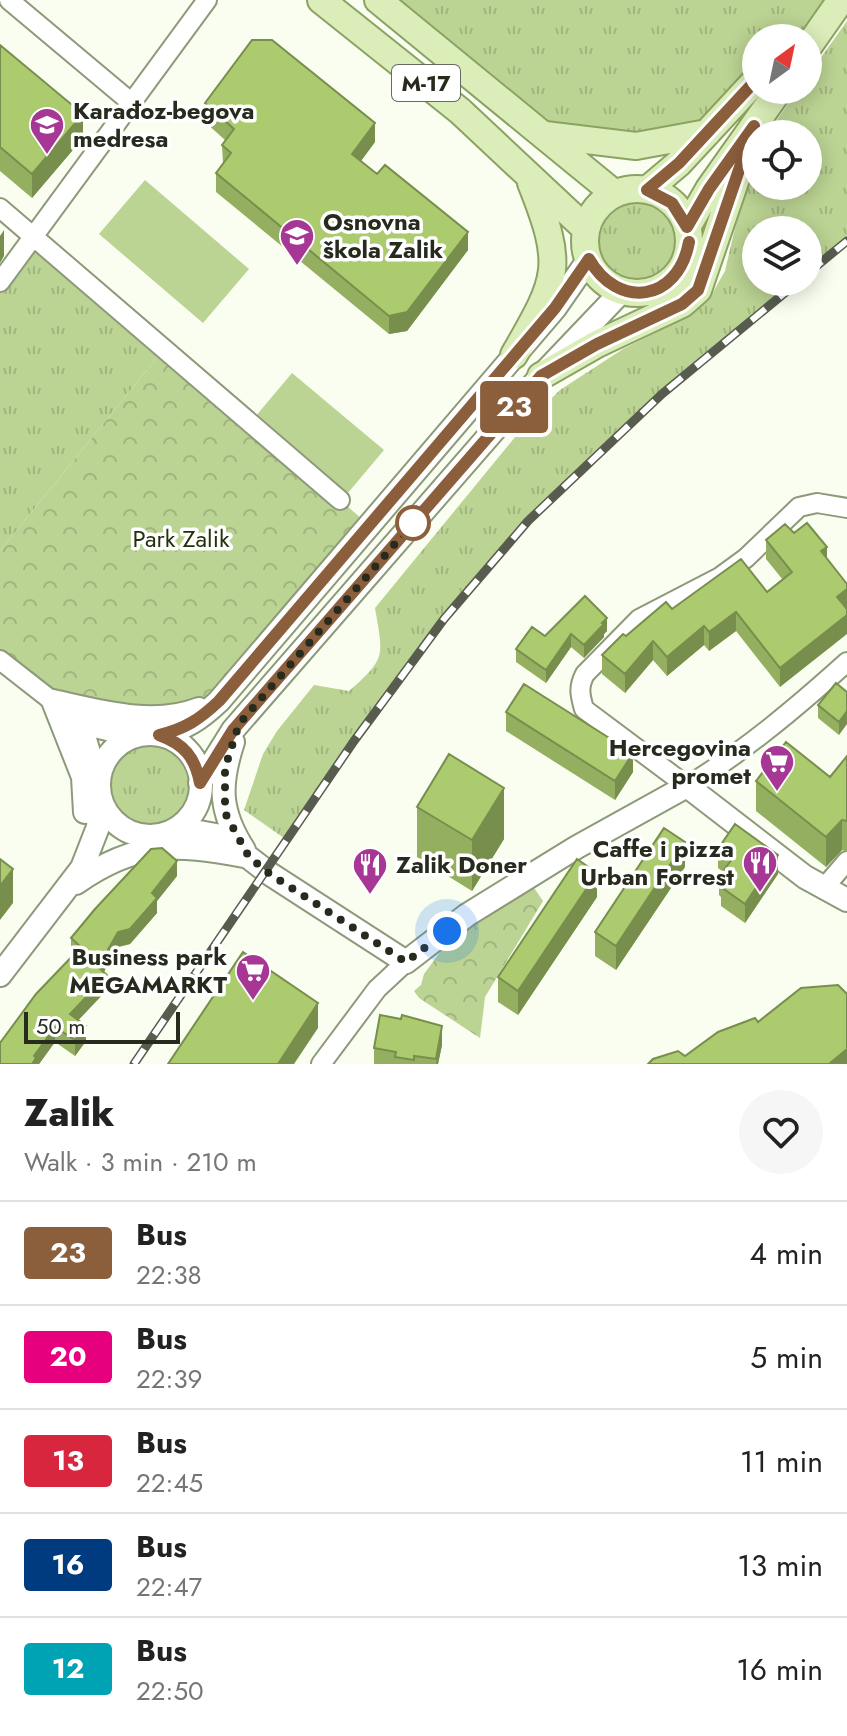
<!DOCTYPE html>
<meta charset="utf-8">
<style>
:root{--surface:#fff;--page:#f6f6f6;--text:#222;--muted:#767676;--line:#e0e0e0}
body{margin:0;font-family:Jost,sans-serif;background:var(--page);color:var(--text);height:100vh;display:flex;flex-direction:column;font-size:30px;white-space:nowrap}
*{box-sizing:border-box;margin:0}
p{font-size:26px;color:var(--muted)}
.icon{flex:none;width:44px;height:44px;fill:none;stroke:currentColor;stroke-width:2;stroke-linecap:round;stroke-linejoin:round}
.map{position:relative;height:1064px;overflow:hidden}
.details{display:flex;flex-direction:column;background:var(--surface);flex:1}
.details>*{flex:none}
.badge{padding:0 16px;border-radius:6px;font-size:28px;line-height:52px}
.needle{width:52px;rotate:33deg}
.fabs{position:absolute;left:742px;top:24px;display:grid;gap:16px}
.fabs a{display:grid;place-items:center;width:80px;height:80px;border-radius:50%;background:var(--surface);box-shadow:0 4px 20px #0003;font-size:40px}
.scale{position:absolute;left:24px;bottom:20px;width:156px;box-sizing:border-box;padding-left:8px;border:4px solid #262b1e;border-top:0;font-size:22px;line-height:28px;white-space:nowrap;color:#262b1e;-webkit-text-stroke:6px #fff;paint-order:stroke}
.you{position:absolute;width:40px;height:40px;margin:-20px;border:6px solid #fff;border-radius:50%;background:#1a73e8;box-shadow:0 0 0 12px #1a73e833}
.map>.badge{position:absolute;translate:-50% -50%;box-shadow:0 0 0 4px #fff}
.round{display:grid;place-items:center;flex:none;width:84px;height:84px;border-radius:42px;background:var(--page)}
.summary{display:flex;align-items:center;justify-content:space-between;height:136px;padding:0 24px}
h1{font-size:38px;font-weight:800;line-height:60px}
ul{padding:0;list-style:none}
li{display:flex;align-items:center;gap:24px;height:104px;padding:0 24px;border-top:2px solid var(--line)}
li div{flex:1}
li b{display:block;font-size:30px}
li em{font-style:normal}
li .badge{min-width:88px;font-weight:700;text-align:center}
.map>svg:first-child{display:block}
.grass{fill:url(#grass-tufts)}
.park{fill:url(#park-crowns)}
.garden{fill:#bbd393}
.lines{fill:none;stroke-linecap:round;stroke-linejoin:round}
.minor-casing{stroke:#8d9a7a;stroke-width:22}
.tertiary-casing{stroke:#8d9a7a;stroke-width:26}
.primary-casing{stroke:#8ca264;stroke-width:30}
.minor{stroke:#fff;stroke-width:18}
.tertiary{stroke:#fff;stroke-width:22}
.primary{stroke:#dbeeb9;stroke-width:26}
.rail-casing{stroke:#575c4f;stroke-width:9}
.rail{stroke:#fff;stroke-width:6;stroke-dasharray:18;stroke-linecap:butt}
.wall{fill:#93af5f}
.shaded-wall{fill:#788e4d}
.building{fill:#abcb6e;stroke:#788e4d;stroke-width:2}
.line-casing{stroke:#fff;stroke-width:18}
.line{stroke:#8b5e3c;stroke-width:12}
.walk{stroke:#262b1e;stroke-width:8;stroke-dasharray:0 14.4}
.stop-dot{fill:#fff;stroke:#8b5e3c;stroke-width:4}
.labels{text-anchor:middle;stroke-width:7;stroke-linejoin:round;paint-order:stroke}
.shield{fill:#fff;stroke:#676b62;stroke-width:2}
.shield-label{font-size:22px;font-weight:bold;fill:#262b1e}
.poi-label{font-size:24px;font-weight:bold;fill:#262b1e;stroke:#fff;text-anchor:start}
.park-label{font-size:24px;fill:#243009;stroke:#fff}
</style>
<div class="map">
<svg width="847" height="1064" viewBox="0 0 847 1064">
<defs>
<pattern id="grass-tufts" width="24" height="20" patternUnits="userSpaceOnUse" patternTransform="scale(2)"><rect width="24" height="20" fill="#bbd393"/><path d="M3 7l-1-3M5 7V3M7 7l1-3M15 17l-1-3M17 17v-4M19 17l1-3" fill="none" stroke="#a1b57e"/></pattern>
<pattern id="park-crowns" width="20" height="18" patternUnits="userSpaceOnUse" patternTransform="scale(2)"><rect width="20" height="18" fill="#bbd393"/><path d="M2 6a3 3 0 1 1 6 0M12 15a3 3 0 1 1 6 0" fill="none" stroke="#a1b57e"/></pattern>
</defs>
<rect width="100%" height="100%" fill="#f9fef0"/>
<path class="grass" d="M378 0H830L795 38H756V80L707 133 572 140Z
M847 21V238L808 269V230H756V282H791L622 428 526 517 442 616 284 838 244 810 263 754 277 731 314 685 349 691C387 658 383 656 375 608L529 420 560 390 623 349 689 316 708 301 725 271 747 177 756 156V186H808V134H767L798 90H808V76Z
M589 241a48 48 0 1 1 96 0a48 48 0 1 1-96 0Z
M33 237 164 349 0 551V282Z
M102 785a48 48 0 1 1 96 0a48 48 0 1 1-96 0Z"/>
<path class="park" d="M164 349 369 525 219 701 183 715 53 701 0 660V551Z
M530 882 543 901 485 997 480 1038 419 998 414 991 421 985 424 974 455 932Z"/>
<path class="garden" d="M145 180 249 269 203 323 99 234Z
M292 373 384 450 347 494 255 417Z"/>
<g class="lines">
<defs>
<path id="minor" d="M9 0 133 104
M0 208 340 500
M0 282 207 0
M847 508 817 503 799 507 746 558 720 577 639 619 585 674C578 687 580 695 584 709L687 786C745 751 797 707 847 662
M0 660 83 725 111 732 142 734
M83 725 99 780
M823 889 847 861
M321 1064 377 989 406 962"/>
<path id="tertiary" d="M53 701 83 777 85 812
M53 701C99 711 153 727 199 709
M99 785a51 51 0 1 1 102 0a51 51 0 1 1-102 0Z
M159 735C185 729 200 719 219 701L555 308 589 259
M233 742C219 785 219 811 244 850
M200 783 233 730 541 376 622 291
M177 828 221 836 270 874 406 962 467 915 577 847 687 786 805 877 847 900
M76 883C136 841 174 843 244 856
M0 975 82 868 98 827 100 796"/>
<path id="primary" d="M321 0 460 111 586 229
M378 0 615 194
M808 47 841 0
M545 135 636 146 707 133
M585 241a52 52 0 1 1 104 0a52 52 0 1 1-104 0Z
M647 190 679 163 756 80
M687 227 709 189 779 90
M514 355C558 278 565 268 531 183
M541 376 597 344 682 304 698 290 754 126"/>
</defs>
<use href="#minor" class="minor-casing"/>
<use href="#tertiary" class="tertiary-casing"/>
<use href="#primary" class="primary-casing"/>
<use href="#minor" class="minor"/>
<use href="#tertiary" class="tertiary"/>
<use href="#primary" class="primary"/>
<defs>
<path id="rail" d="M808 273 847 241
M134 1064 354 741 444 619 528 521 662 394 798 282"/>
</defs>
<use href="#rail" class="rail-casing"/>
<use href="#rail" class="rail"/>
</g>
<path class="wall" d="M0 45 83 138 32 198 0 171Z
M205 103 375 142 361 161 468 250 407 331 389 334 216 192V173L223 164 222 145 225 140 205 122Z
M807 523 780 687 736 631 709 651 704 645 667 676 653 660 625 693 602 674V655L626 636 672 609 767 592 783 580 766 559V540L794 533Z
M607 631 604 634V637L584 658 571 647 546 683 516 662V649L545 636Z
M847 692 839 735 818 718V705Z
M506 712 633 772 615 800 506 731Z
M847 756V851L842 850 826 867 756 811V781L830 777Z
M417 807 504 839 472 891 417 857Z
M718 849 778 874 745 923 721 906V897L719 895V877L723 872 718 868Z
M685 867 616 970 595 956V932Z
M177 876 157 901V913L130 944 118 947 104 972 107 990 78 1020 86 1041 75 1056 55 1042 39 1064H0L73 955 71 953V938Z
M597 897 518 1015 498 1002V977Z
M442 1045 438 1064H374V1048Z"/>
<path class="shaded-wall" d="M83 114V138L32 198V174Z
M375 123V142L352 173V154Z
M4 230V256L0 263V236Z
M468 232V250L407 331 389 334V316Z
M827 547V566L821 551Z
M847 589V608L837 616V597Z
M736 612V631L709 651V632Z
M847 615V634L780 687V668Z
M607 618V631L604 634V637L584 658V645Z
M704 626V645L667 676V657Z
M571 634V647L546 683V670Z
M653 641V660L625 693V674Z
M847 711V724L839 735V722Z
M633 753V772L615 800V781Z
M504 788V839L472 891V840Z
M842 820V850L826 867V837Z
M685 842V867L616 970V946Z
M778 855V874L745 923V904Z
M177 861V876L157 901V913L130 944 118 947 98 982V967L118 932 152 893Z
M13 869V903L0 920V886Z
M597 873V897L518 1015V991Z
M107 975V990L70 1029V1014Z
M318 1003V1028L294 1064H278Z
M86 1026V1041L75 1056V1040Z
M442 1026V1045L438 1064H436Z
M55 1027V1042L39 1064H32L34 1056Z
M847 1049V1064H829Z"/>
<path class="building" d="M252 40H272L375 123 352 154 377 174 385 165 468 232 407 312 389 316 216 173 231 153 222 145 234 129 205 103Z
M0 45 83 114 32 174 0 147Z
M807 523 827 547 821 551 847 584V589L837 597 847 609V615L780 668 736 612 709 632 704 626 667 657 653 641 625 674 602 655 623 634 626 636 666 602 672 609 741 559 767 592 792 572 766 540 785 524 794 533Z
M585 596 607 618 602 623 604 624 584 645 571 634 546 670 516 649 532 627 545 636Z
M836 683 847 692V711L839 722 818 705Z
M524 684 633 753 615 781 506 712Z
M786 742 830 777 847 756V821L842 820 826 837 756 781Z
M449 754 504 788 472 840 417 807Z
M735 824 778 855 745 904 721 887 725 881 719 877 732 859 718 849Z
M664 828 685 842 616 946 595 932Z
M162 848 177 861 152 893 157 898 130 929 118 932 98 967 107 975 70 1014 86 1026 75 1040 55 1027 34 1056 36 1058 32 1064H0V1043L36 994 81 947 71 938 95 909 151 849Z
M0 859 13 869 0 886Z
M577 859 597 873 518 991 498 977Z
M243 952 318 1003 278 1064H168Z
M838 985 847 994V1049L829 1064H648L653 1059 678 1051 685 1056 718 1032 755 1018 758 1022 801 988Z
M380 1015 401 1019 402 1015 442 1026 436 1059 414 1056V1060L395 1057 396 1052 374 1048Z"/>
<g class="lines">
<defs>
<path id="line" d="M689 242C678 302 618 310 589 259L555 308 219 701C200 719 185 729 159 735 184 744 195 757 200 783L233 730 541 376 597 344 682 304 698 290 754 126 709 189 687 227 672 203 647 190 679 163 756 80"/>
</defs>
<use href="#line" class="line-casing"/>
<use href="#line" class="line"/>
<path class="walk" d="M413 523 239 724 225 768V813L249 857 270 874 406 962 447 931"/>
</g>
<defs>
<symbol id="school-pin" viewBox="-11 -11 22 30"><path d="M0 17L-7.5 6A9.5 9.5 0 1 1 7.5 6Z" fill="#a73795" stroke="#fff"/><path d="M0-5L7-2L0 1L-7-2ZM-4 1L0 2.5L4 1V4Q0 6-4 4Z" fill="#fff"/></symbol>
<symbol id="supermarket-pin" viewBox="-11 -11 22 30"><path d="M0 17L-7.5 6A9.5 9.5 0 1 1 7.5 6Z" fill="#a73795" stroke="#fff"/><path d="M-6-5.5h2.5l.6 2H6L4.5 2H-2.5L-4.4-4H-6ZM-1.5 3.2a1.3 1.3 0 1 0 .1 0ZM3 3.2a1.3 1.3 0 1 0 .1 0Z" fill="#fff"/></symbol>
<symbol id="restaurant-pin" viewBox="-11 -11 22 30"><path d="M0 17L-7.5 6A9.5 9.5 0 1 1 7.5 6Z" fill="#a73795" stroke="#fff"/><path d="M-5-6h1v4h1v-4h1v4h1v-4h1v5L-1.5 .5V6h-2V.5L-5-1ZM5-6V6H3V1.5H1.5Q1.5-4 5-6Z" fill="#fff"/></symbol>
</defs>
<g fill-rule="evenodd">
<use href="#school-pin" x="27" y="105" width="40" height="54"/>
<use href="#school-pin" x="277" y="216" width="40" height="54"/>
<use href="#supermarket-pin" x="757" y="742" width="40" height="54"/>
<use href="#restaurant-pin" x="740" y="843" width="40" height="54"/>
<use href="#restaurant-pin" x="350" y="845" width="40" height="54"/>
<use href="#supermarket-pin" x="233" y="951" width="40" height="54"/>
</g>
<circle class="stop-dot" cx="413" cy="523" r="16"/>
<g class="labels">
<rect class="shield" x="392" y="65" width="68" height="36" rx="6"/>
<g class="shield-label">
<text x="426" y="91">M-17</text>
</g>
<g class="poi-label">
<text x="73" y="119">Karađoz-begova<tspan x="73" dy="28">medresa</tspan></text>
<text x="323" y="230">Osnovna<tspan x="323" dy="28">škola Zalik</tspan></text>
<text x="751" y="756" text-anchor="end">Hercegovina<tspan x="751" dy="28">promet</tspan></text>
<text x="734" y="857" text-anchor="end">Caffe i pizza<tspan x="734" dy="28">Urban Forrest</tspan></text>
<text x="396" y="873">Zalik Doner</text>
<text x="227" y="965" text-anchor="end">Business park<tspan x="227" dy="28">MEGAMARKT</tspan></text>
</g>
<g class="park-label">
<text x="181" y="547">Park Zalik</text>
</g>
</g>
</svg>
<div class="fabs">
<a><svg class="needle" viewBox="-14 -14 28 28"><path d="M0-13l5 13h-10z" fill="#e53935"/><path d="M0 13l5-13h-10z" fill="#767676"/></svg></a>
<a><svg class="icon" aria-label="locate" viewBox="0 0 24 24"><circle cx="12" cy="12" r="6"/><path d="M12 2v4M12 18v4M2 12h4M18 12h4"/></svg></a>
<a><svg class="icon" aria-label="layers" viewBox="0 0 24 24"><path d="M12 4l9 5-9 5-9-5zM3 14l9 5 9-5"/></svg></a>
</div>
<div class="scale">50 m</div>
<div class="you" style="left:447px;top:931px"></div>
<b class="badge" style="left:514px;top:407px;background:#8b5e3c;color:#fff">23</b>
</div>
<section class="details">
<div class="summary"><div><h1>Zalik</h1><p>Walk · 3 min · 210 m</p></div><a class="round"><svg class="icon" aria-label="heart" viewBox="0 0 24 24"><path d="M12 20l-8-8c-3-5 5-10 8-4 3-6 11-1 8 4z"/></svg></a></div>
<ul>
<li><span class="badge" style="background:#8b5e3c;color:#fff">23</span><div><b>Bus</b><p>22:38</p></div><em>4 min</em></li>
<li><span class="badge" style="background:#e6007e;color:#fff">20</span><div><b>Bus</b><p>22:39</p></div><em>5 min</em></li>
<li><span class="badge" style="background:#d7263d;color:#fff">13</span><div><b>Bus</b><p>22:45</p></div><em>11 min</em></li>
<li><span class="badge" style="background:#003b80;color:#fff">16</span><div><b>Bus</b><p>22:47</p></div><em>13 min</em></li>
<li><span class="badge" style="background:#00a3b4;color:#fff">12</span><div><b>Bus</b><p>22:50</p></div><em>16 min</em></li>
</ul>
</section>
